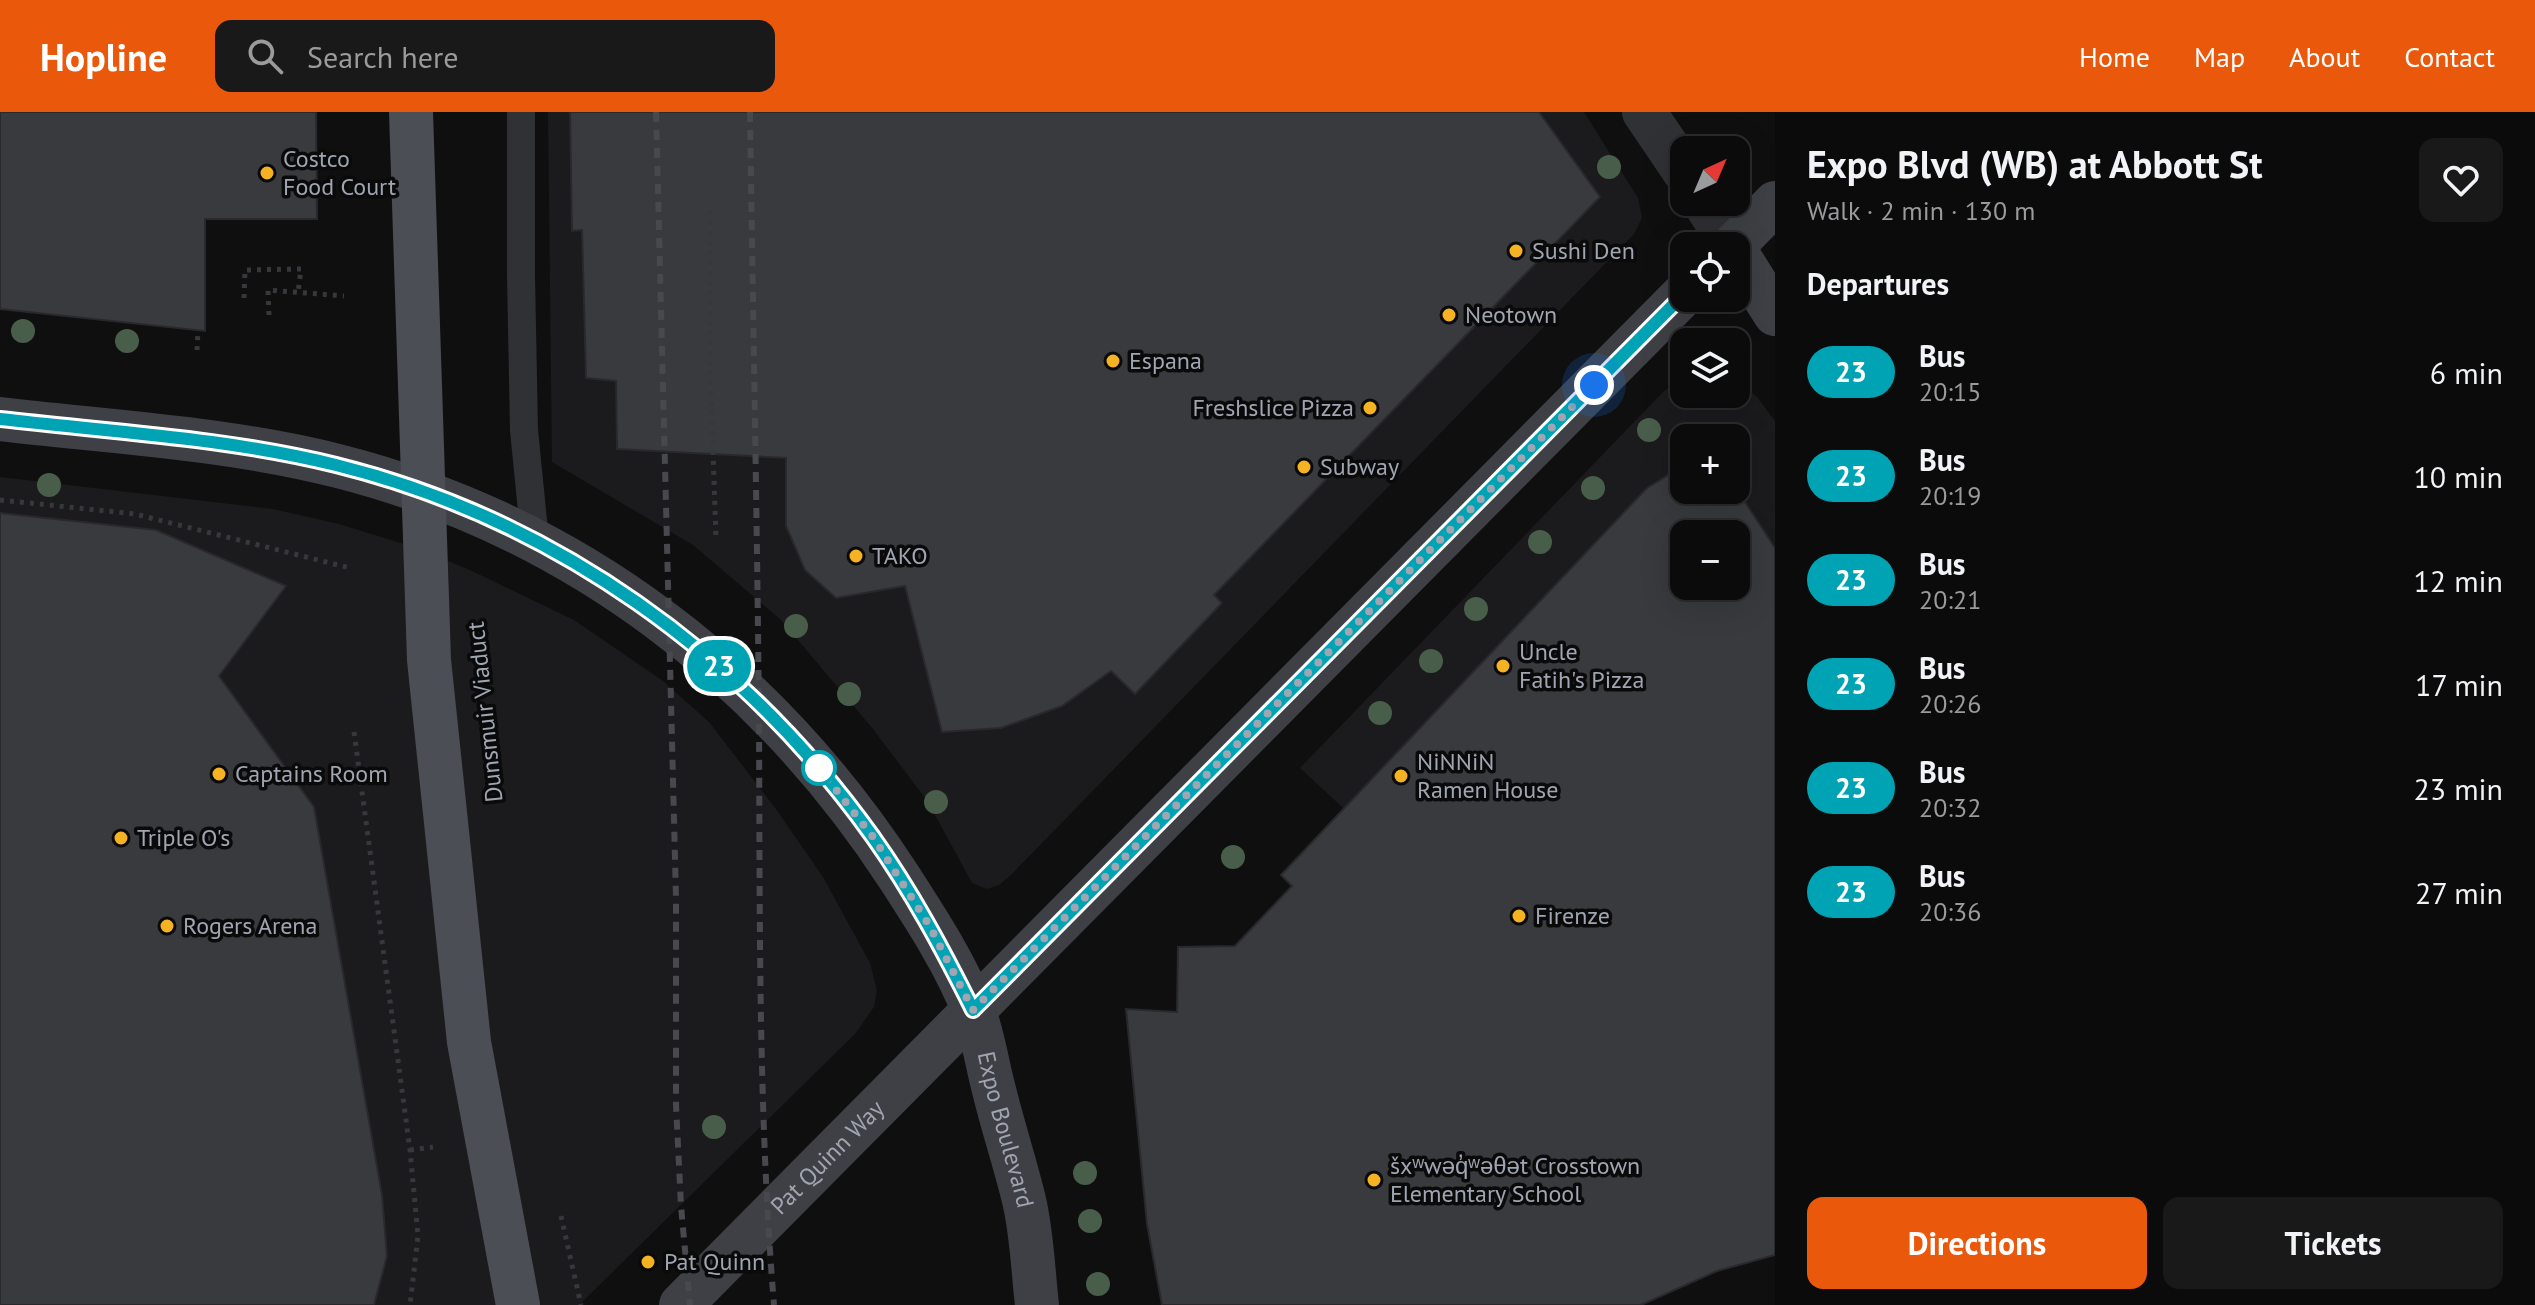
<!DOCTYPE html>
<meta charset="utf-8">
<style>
:root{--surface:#0b0b0c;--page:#19191a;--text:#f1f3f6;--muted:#9a9b9d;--line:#2b2b2d;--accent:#ea580c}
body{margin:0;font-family:"PT Sans",sans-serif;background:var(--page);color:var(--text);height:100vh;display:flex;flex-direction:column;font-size:30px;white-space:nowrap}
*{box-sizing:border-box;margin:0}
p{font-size:26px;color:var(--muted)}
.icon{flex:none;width:44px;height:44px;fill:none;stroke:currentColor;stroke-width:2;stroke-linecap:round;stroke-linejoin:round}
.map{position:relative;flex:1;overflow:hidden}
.drawer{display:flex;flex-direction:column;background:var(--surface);width:760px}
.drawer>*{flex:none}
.badge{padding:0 16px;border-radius:26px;font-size:28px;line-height:52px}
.needle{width:52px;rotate:44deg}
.controls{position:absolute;left:1670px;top:24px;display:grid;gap:16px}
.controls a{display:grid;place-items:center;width:80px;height:80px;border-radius:16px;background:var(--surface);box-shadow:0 8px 32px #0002,0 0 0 2px var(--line);font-size:40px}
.you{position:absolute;width:40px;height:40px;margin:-20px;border:6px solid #fff;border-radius:50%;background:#1a73e8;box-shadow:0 0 0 12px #1a73e833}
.map>.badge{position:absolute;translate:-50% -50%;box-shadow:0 0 0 4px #fff}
h2{padding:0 32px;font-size:30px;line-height:72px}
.round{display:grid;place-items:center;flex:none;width:84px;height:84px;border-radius:16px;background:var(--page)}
.overview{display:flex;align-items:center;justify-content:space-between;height:136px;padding:0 32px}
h1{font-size:38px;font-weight:700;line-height:60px}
.primary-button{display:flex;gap:16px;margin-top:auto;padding:16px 32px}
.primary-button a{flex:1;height:92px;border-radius:16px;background:var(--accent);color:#fff;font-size:32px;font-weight:700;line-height:92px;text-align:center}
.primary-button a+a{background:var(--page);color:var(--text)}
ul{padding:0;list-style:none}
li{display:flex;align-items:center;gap:24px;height:104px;padding:0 32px}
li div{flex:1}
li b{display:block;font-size:30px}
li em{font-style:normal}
li .badge{min-width:88px;font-weight:700;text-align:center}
header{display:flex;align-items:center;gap:48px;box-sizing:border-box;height:112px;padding:0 40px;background:var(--accent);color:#fff}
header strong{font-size:38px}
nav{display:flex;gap:44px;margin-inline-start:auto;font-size:28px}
.search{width:560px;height:72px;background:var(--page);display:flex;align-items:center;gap:20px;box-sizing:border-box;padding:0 28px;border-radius:16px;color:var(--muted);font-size:30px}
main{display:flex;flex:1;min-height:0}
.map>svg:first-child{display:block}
.built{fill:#1b1b1d;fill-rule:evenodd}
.building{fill:#393a3e;stroke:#29292d;stroke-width:2;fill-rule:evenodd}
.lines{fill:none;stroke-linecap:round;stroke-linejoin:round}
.path{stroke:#36383c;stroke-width:5;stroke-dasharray:4 6;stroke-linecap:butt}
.lane{stroke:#303135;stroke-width:28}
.street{stroke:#303135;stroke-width:44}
.secondary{stroke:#3e4045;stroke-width:44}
.rail{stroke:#47494e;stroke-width:6;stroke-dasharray:10 8;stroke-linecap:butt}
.path-bridge{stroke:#36383c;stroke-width:5;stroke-dasharray:4 6;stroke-linecap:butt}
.primary-bridge{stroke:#4c4e55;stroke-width:44}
.tree{fill:#485e4a}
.line-casing{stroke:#fff;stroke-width:18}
.line{stroke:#00a3b4;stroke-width:12}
.walk{stroke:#a0a5b2;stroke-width:8;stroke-dasharray:0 14.4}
.poi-dot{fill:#f5b223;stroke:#0a0a0b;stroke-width:3}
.stop-dot{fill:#fff;stroke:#00a3b4;stroke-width:4}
.labels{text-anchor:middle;stroke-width:7;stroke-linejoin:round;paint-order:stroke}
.poi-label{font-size:24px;fill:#a0a5b2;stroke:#0a0a0b;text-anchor:start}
.street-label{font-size:24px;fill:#a0a5b2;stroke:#0a0a0b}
</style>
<header>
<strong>Hopline</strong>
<div class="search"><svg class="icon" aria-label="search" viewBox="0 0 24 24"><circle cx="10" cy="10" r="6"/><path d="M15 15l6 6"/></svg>Search here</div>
<nav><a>Home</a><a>Map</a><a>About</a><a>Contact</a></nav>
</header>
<main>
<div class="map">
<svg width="1775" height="1193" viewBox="0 0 1775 1193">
<rect width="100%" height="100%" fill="#0f0f10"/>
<path class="built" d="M548 0H1584L1638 86 1642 106 1634 122 1011 763 999 773 987 777 972 771 928 690 873 617 781 508 693 433 552 350Z
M1684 266V282H1736V270L1742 272 1757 285 1775 309V710L1453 798 1300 656 1664 279ZM1684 326H1736V378H1684ZM1684 422H1736V474H1684Z
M0 365 273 397 339 412 404 432 468 457 574 508 663 569 709 610 776 697 823 765 870 851 877 878 874 895 855 922 579 1193H0Z"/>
<path class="building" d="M0 0H316L317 107H205V219L0 197Z
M570 0H1539L1600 85 1214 483 1222 491 1135 582 1111 559 1062 594 1001 616 942 620 905 474 836 486 805 458 786 414V346L617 337 616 269 586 266 582 118 572 119Z
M1684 356V378L1736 376 1775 436V1143L1717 1159 1641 1193H1162L1147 1112 1126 897 1177 900 1178 835 1235 834 1292 774 1281 763 1647 376 1678 357ZM1684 422H1736V474H1684Z
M0 401 156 418 286 474 219 564 314 695 382 1083 387 1144 374 1193H0Z"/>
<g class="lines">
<path class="path" d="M710 99V252L716 426
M244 186 245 158 301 157 298 181
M269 203 268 178 344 184
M197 238 198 218
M0 388 135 402 350 456
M354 620 410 1038 418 1124 410 1193
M410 1038 433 1035"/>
<path class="lane" d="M521 0V164L524 318 535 429"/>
<path class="street" d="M1644 0 1684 59
M1704 90 1732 134"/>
<g class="secondary">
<path d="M1733 134 1775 91"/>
<path d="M1736 140 1775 202"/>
<path id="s1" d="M0 307C112 320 228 326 338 354 574 414 767 562 899 765 926 807 955 851 973 897 983 922 987 952 994 978 1003 1015 1015 1051 1024 1088 1032 1122 1033 1158 1037 1193"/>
<path id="s2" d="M681 1193 1684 182"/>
</g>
<path class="rail" d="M656 0 676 786V993L681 1094 690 1193
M750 0C753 202 757 404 759 606 760 801 758 998 774 1193"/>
<path class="path-bridge" d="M561 1104 581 1193"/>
<path class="primary-bridge" d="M411 0 429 548 469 930 518 1193"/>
</g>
<g class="tree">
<circle cx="1609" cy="55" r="12"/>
<circle cx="23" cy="219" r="12"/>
<circle cx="127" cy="229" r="12"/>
<circle cx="1649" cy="318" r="12"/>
<circle cx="49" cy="373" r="12"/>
<circle cx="1593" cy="376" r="12"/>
<circle cx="1540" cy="430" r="12"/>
<circle cx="1476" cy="497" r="12"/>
<circle cx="796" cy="514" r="12"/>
<circle cx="1431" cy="549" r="12"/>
<circle cx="849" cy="582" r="12"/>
<circle cx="1380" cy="601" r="12"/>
<circle cx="936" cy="690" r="12"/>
<circle cx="1233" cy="745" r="12"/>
<circle cx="714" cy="1015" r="12"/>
<circle cx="1085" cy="1061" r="12"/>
<circle cx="1090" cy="1109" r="12"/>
<circle cx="1098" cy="1172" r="12"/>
</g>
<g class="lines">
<defs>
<path id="line" d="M0 307C112 320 227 326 336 353 554 407 743 543 873 725 912 780 943 838 973 898L1684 182"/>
</defs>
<use href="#line" class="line-casing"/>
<use href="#line" class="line"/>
<path class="walk" d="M819 656 873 725 929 813 973 898 1594 273"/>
</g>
<g class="poi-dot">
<circle cx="267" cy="61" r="8"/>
<circle cx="1516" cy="139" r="8"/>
<circle cx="1449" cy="203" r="8"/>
<circle cx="1113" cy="249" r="8"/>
<circle cx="1370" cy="296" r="8"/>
<circle cx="1304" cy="355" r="8"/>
<circle cx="856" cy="444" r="8"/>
<circle cx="1503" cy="554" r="8"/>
<circle cx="219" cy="662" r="8"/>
<circle cx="1401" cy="664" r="8"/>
<circle cx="121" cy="726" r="8"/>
<circle cx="1519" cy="804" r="8"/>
<circle cx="167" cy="814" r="8"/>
<circle cx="1374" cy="1068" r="8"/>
<circle cx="648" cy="1150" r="8"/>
</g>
<circle class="stop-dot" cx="819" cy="656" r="16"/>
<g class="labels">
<g class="poi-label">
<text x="283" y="55">Costco<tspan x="283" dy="28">Food Court</tspan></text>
<text x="1532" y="147">Sushi Den</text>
<text x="1465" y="211">Neotown</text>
<text x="1129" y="257">Espana</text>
<text x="1354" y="304" text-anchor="end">Freshslice Pizza</text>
<text x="1320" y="363">Subway</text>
<text x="872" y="452">TAKO</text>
<text x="1519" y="548">Uncle<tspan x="1519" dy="28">Fatih's Pizza</tspan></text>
<text x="1417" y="658">NiNNiN<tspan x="1417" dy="28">Ramen House</tspan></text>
<text x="235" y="670">Captains Room</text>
<text x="137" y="734">Triple O's</text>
<text x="1535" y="812">Firenze</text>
<text x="183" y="822">Rogers Arena</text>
<text x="1390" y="1062">šxʷwəq̓ʷəθət Crosstown<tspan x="1390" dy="28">Elementary School</tspan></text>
<text x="664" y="1158">Pat Quinn</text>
</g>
<g class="street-label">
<text transform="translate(485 600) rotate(-96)" y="8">Dunsmuir Viaduct</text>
<text dy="8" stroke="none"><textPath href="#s1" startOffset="1330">Expo Boulevard</textPath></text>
<text dy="8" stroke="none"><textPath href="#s2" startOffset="208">Pat Quinn Way</textPath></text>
</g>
</g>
</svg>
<div class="controls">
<a><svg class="needle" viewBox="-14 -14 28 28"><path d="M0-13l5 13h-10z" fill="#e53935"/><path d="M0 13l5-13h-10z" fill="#9a9b9d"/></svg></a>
<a><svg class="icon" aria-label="locate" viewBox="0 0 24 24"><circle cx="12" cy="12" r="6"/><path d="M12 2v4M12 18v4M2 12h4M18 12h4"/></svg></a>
<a><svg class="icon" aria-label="layers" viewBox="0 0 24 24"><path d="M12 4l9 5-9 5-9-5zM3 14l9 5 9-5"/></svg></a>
<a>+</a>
<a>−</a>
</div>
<div class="you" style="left:1594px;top:273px"></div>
<b class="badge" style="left:719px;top:554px;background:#00a3b4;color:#fff">23</b>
</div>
<section class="drawer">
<div class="overview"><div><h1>Expo Blvd (WB) at Abbott St</h1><p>Walk · 2 min · 130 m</p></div><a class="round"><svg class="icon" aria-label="heart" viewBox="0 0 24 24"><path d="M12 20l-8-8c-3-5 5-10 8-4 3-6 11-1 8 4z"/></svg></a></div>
<h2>Departures</h2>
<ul>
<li><span class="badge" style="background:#00a3b4;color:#fff">23</span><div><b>Bus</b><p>20:15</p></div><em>6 min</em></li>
<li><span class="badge" style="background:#00a3b4;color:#fff">23</span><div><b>Bus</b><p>20:19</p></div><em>10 min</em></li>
<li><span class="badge" style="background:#00a3b4;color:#fff">23</span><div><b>Bus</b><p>20:21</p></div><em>12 min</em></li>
<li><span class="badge" style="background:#00a3b4;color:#fff">23</span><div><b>Bus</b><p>20:26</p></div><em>17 min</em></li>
<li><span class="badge" style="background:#00a3b4;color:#fff">23</span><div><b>Bus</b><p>20:32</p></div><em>23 min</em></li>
<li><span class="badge" style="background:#00a3b4;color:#fff">23</span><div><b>Bus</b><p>20:36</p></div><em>27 min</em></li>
</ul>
<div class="primary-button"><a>Directions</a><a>Tickets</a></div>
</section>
</main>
